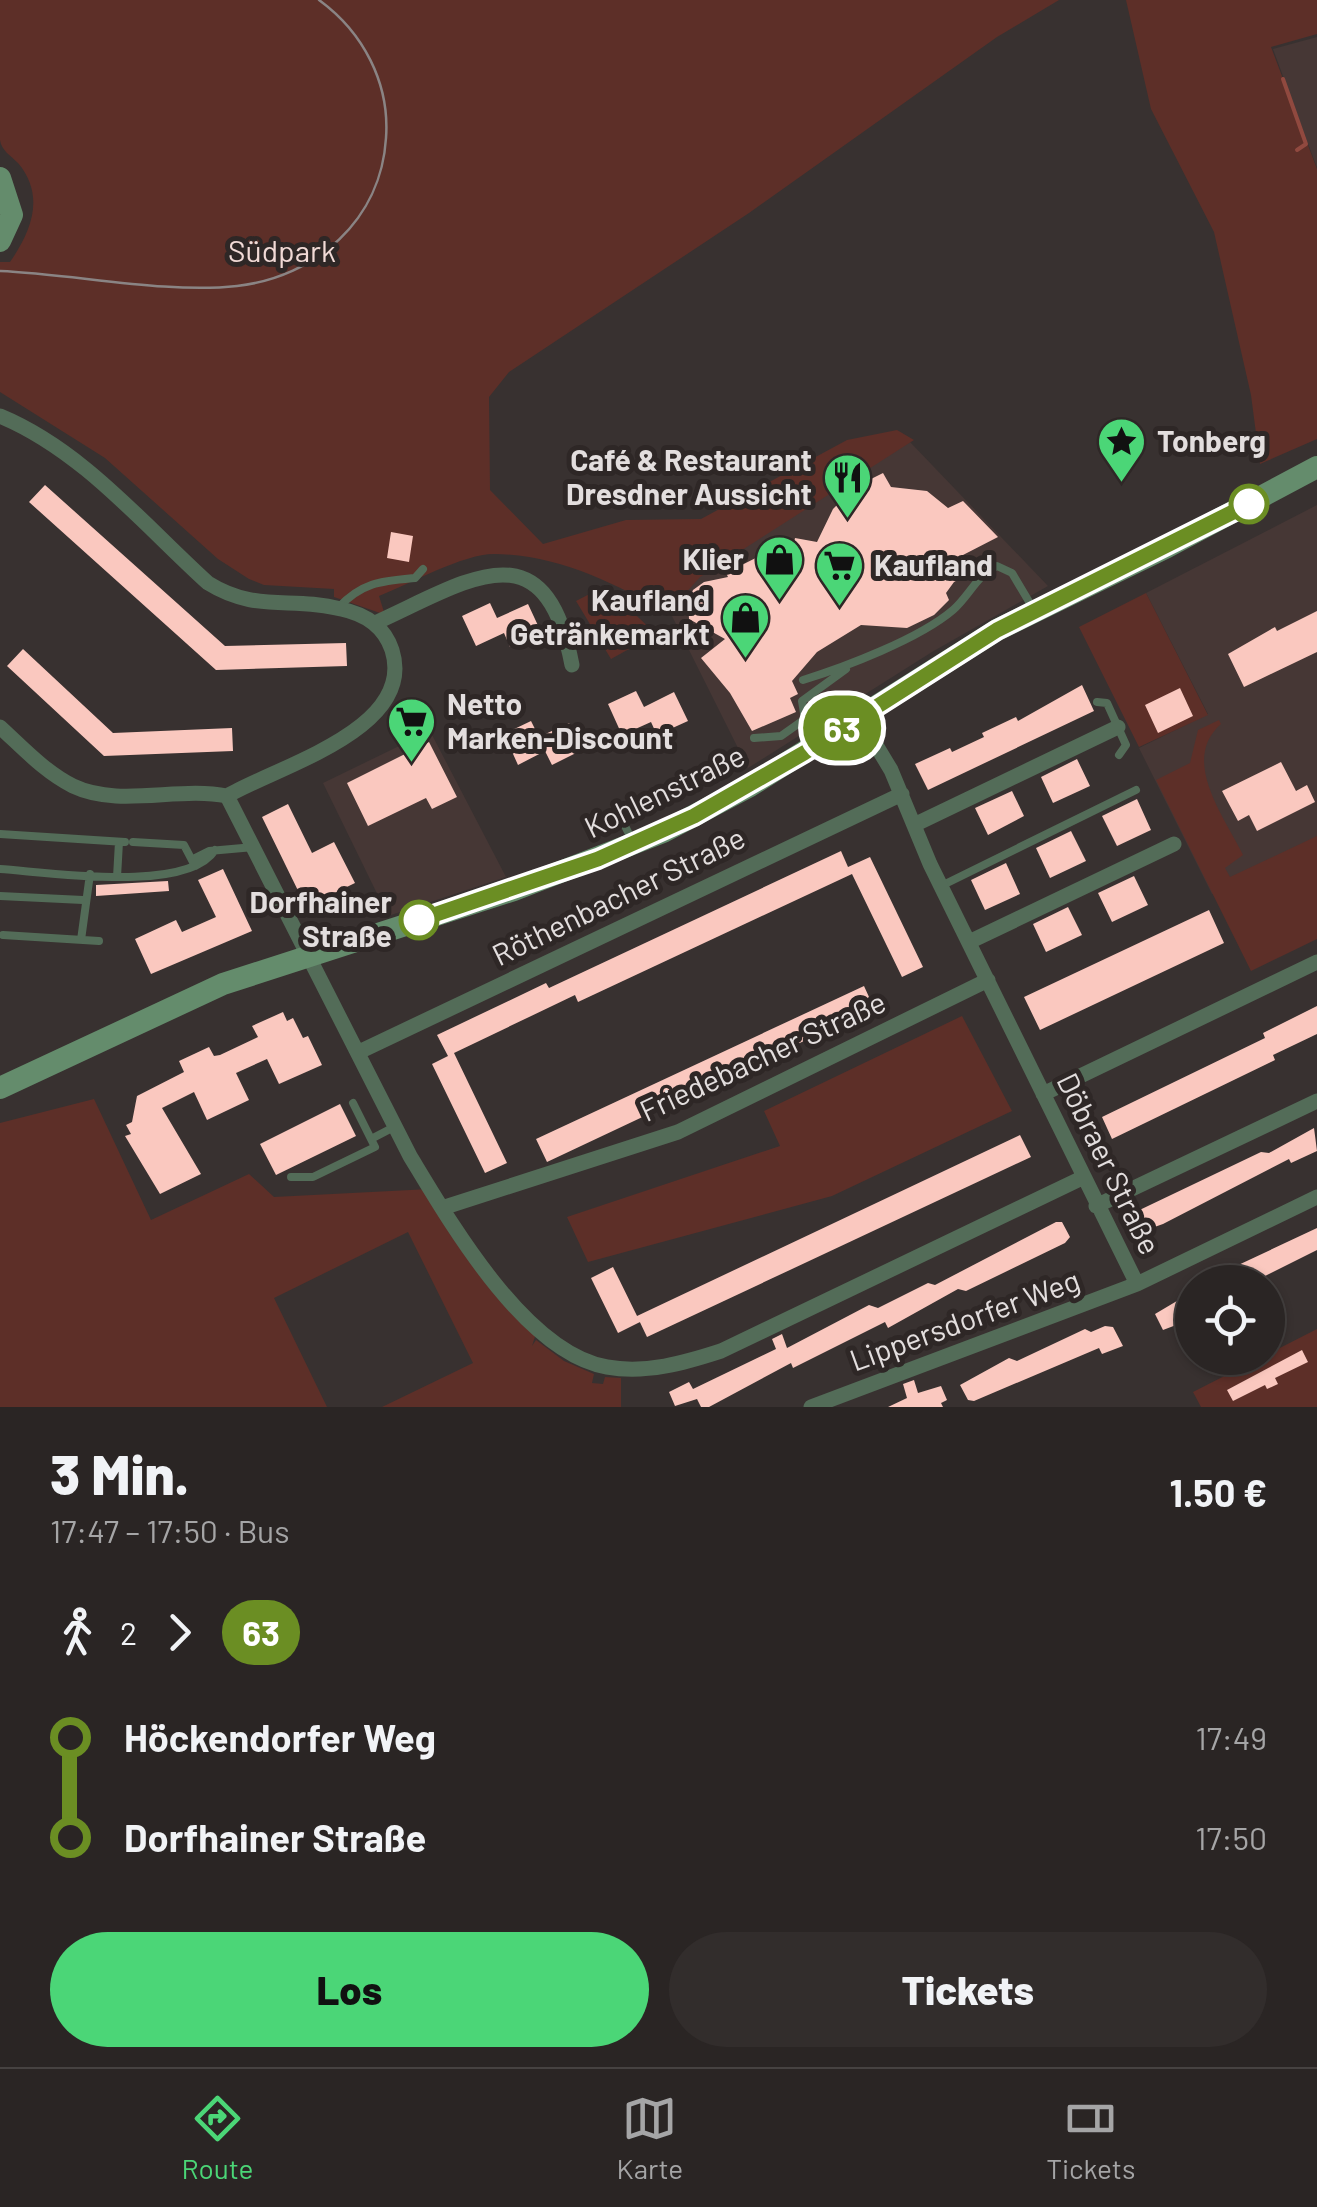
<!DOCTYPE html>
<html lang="de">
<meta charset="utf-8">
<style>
:root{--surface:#2a2524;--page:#322d2c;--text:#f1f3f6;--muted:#a5a5a6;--line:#464241;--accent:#4bd677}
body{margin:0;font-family:Barlow,sans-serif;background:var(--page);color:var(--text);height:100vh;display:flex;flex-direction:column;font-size:38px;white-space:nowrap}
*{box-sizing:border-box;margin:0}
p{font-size:32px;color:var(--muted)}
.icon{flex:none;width:55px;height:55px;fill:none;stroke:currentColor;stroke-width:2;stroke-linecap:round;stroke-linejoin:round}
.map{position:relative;height:1407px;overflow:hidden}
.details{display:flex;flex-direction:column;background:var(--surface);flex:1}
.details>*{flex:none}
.badge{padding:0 20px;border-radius:32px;font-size:35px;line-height:65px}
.controls{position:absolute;left:1175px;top:1265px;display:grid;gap:20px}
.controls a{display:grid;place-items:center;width:110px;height:110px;border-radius:50%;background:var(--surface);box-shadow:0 2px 8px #0004,0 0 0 2px var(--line);font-size:50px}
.map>.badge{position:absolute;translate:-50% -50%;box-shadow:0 0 0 5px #fff}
.legs{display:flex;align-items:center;gap:15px;height:110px;padding:0 50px;font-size:32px}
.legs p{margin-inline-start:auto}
.head{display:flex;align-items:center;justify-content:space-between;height:170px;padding:0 50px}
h1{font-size:55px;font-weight:800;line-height:75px}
.button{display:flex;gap:20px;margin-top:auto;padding:20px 50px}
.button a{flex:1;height:115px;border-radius:60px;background:var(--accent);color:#111;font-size:40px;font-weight:800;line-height:115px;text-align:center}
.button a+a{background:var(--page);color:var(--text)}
ul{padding:0 50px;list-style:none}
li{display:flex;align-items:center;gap:35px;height:100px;font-size:38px}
li i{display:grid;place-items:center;width:15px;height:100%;margin:0 12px;background:currentColor}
li i::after{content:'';width:25px;height:25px;margin:-12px;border:8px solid;border-radius:50%;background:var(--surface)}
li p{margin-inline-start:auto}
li:first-child i{background:linear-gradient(#0000 50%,currentColor 0)}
li:last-child i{background:linear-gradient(currentColor 50%,#0000 0)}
.tab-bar{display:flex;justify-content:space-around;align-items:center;height:140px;border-top:2px solid var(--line);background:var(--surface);font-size:28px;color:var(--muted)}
.tab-bar a{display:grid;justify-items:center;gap:5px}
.tab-bar .active{color:var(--accent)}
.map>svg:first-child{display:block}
.built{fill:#463735}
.green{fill:#5d2f28}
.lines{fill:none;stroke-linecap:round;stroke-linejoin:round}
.stream{stroke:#90493f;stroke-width:4}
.building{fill:#fac8bf}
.lane{stroke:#536c58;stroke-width:8}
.street{stroke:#536c58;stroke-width:15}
.secondary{stroke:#648c6c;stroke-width:22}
.tram{stroke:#8a8484;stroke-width:2.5}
.line-1-casing{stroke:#fff;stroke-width:22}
.line-1{stroke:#6b8e23;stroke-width:15}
.stop-1-dot{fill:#fff;stroke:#6b8e23;stroke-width:5}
.labels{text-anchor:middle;stroke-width:10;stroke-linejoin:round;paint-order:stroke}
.park-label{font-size:30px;fill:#f1dad6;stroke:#2e2726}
.poi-label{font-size:30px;font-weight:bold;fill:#e3dede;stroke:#2e2726;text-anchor:start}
.street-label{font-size:30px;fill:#e3dede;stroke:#2e2726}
.stop-label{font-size:30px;font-weight:bold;fill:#e3dede;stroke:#2e2726;text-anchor:end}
</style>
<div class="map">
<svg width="1317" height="1407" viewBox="0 0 1317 1407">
<rect width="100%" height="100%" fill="#383130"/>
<path class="built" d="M1317 37V168L1273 49Z
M910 442 1048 586 932 652 748 768 661 594Z
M1317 505V845L1212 894 1139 748 1208 714 1146 593Z
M430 731 506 877 388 916 323 783Z"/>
<path class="green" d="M0 0H1059L997 37 749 213 509 372 489 397 490 490 543 544 626 520 701 519 847 440 897 430 914 440 700 577 667 614C617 583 555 554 494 554 463 554 409 584 379 596L384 612 380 613 334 597V589L264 585 249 579 218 559 105 458 0 392V262H10C31 232 46 196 18 163 11 156 1 150 0 140 0 94 0 46 0 0Z
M1126 0H1317V34L1271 47 1317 169V439L1260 464 1251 395 1214 232 1151 109Z
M605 586 656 634 611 659 576 601Z
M1146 593 1208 715 1139 747 1079 627Z
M1219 720 1221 724C1180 760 1224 816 1243 855L1225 868 1230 877 1317 836V939L1251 971 1156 780 1190 763 1198 730Z
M962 1016 1012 1111 832 1196 588 1262 567 1217 780 1146 764 1111Z
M94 1099 151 1220 249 1174 274 1197 430 1189 538 1327 532 1346 536 1340 564 1361 594 1374 592 1383 603 1384 605 1377 621 1378V1407H382L473 1363 408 1232 274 1298 327 1407H0V1123Z
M1317 1329V1407H1201L1193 1392Z"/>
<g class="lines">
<path class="stream" d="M1283 79 1306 144 1297 150"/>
</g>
<path class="building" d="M883 473 891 487 927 491 948 508 963 501 998 537 963 555 972 572 954 582 946 593 949 600 934 615 907 628 861 625 817 652 792 681 798 694 790 698 796 712 752 731 730 693 701 658 725 639 689 619 688 602 693 590 704 582 728 577 726 573 781 545 790 562 795 538 817 542 833 509 855 487Z
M45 485 225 646 346 643 347 666 216 670 29 502Z
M391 532 413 536 409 562 387 558Z
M490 603 497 618 528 604 541 632 510 647 504 633 476 646 462 616Z
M1317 611V652L1244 687 1228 654 1275 627 1277 631Z
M23 649 113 733 232 728 233 751 104 756 7 666Z
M1082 685 1094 711 928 790 915 764 950 748 952 752 984 737 982 733 1016 717 1018 721Z
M1180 688 1193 716 1158 733 1145 705Z
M636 691 644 707 674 692 688 721 657 735 651 722 622 735 608 704Z
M531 721 539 737 569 723 582 750 552 765 545 751 518 765 504 734Z
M429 742 457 797 432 809 426 798 368 826 347 783Z
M1077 759 1090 786 1053 803 1041 777Z
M1281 762 1296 791 1307 785 1315 802 1257 831 1249 815 1238 821 1222 791Z
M1012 791 1024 816 988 835 975 808Z
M1137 799 1151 830 1117 846 1102 816Z
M288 804 312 853 334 842 355 883 318 901 320 905 308 911 262 817Z
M1071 831 1086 861 1050 878 1036 848Z
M841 851 848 867 870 857 923 967 902 977 852 874 578 1002 575 995 454 1053 507 1163 485 1173 432 1064 448 1056 437 1035 546 983 549 988Z
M1006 863 1020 894 985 910 971 880Z
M223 869 252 931 151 974 135 939 176 920 182 932 216 917 198 880Z
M1134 876 1148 905 1112 922 1098 893Z
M168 881 169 891 96 896V885Z
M1068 907 1082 935 1046 952 1033 924Z
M1209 910 1224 943 1040 1030 1024 997Z
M864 986 874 1008 547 1162 536 1139Z
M1317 1006V1034L1273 1055 1275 1060 1112 1139 1102 1117 1265 1038 1263 1033Z
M283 1012 287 1021 293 1018 303 1038 308 1036 322 1065 279 1084 267 1059 236 1073 249 1100 207 1120 194 1092 162 1108 201 1174 160 1194 125 1136 131 1134 126 1125 132 1122 137 1096 184 1072 179 1061 209 1047 214 1056 220 1055 258 1037 252 1026Z
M340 1104 356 1136 276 1175 260 1144Z
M1314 1128 1317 1151 1291 1163 1289 1159 1163 1224 1129 1236 1122 1221 1127 1216 1261 1152 1269 1153Z
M1020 1135 1031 1157 647 1337 637 1316Z
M1056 1222H1062L1070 1237 1065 1243 966 1291 958 1289 888 1328 885 1322 793 1368 791 1363 709 1407H701L697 1399 675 1406 669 1392 689 1382 693 1389 776 1349 772 1339 782 1334 787 1348 869 1305 878 1308 928 1283 935 1285Z
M1317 1228V1250L1253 1282H1202Z
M613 1267 640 1322 618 1333 591 1278Z
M1187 1295 1192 1296V1319L1163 1330 1155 1314Z
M1105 1326 1113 1327 1123 1346 1102 1354 1099 1348 974 1401 968 1400 960 1385 1009 1358 1017 1361 1085 1329 1091 1332Z
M1302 1350 1308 1362 1275 1378 1278 1384 1267 1389 1265 1385 1233 1401 1227 1390Z
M914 1380 918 1393 941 1386 947 1400 941 1403 943 1407H888L907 1398 903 1384Z"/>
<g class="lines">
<path class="lane" d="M338 608C362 582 382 581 415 578L423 569
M803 680C845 667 919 639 953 610 970 595 976 576 997 566L1012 573 1034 610
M1097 702 1107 703 1126 745 1119 755
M754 738 781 736 805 719 802 701 846 669
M617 810 633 842
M0 834 125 842
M133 842 184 845 195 866
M195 866V858L209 851 254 847
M0 869C47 872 187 894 215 850
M117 877 119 842
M941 886 1136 790
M0 896 83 900
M3 935 99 941
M81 940 90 874
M371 1139 396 1126
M291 1177H313L375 1147 353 1103"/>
<path class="street" d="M0 416C82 450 143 524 208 583 256 613 291 596 341 609 365 614 384 626 392 650 417 729 278 766 227 796
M375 623C468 581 545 523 572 665
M859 717 891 770 930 864 1137 1284 1317 1197
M0 727C23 748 45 772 73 786 119 808 179 786 227 796
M227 796 410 1156C450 1222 525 1353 607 1367 646 1374 684 1363 721 1351L1082 1178
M916 824 1118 727
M969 942 1174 844
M361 1051 902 794
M1043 1094 1317 962
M1096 1206 1317 1101
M442 1208 678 1132 988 980
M811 1407 1137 1284"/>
<path class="secondary" d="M0 178 12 215 0 241
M0 1088 223 984 514 890 663 832 750 786 997 630 1167 547 1317 467"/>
<path class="tram" d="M0 271C74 274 165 294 237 286 316 277 381 220 386 138 390 83 363 32 319 0"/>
</g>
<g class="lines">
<defs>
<path id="line-1" d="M419 920 598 859 694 816 804 753 997 630 1249 504"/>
</defs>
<use href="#line-1" class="line-1-casing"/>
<use href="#line-1" class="line-1"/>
</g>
<defs>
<symbol id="sight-pin" viewBox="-11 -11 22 30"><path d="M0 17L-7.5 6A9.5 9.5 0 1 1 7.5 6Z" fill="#4bd677" stroke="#2e2726"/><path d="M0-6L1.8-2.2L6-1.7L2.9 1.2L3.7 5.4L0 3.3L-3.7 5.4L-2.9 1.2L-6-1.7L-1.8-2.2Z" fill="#111"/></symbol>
<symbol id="restaurant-pin" viewBox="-11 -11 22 30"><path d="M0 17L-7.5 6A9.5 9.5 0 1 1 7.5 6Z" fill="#4bd677" stroke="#2e2726"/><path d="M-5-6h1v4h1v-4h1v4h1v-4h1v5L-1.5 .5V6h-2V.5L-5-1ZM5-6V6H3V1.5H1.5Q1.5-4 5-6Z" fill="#111"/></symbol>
<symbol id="shop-pin" viewBox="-11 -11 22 30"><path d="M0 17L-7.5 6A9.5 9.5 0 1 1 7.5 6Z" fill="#4bd677" stroke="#2e2726"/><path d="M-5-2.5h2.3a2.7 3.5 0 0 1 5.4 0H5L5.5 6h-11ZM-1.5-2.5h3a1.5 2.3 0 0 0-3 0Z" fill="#111"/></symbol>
<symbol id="supermarket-pin" viewBox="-11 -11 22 30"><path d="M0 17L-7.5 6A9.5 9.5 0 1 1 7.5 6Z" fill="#4bd677" stroke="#2e2726"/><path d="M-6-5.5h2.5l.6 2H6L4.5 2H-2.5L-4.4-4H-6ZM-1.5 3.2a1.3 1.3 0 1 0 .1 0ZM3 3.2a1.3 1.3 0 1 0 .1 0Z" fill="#111"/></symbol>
</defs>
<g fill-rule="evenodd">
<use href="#sight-pin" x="1094" y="414" width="55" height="75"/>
<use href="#restaurant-pin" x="820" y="450" width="55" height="75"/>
<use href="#shop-pin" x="752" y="532" width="55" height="75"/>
<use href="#supermarket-pin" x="812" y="538" width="55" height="75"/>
<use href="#shop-pin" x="718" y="590" width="55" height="75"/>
<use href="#supermarket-pin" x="384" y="694" width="55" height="75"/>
</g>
<g class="stop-1-dot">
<circle cx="1249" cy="504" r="18"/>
<circle cx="419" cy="920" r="18"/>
</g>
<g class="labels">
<g class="park-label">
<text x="282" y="262">Südpark</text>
</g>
<g class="poi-label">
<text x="1157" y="452">Tonberg</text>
<text x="812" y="471" text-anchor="end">Café &amp; Restaurant<tspan x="812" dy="34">Dresdner Aussicht</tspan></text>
<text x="744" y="570" text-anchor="end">Klier</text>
<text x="874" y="576">Kaufland</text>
<text x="710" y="611" text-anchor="end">Kaufland<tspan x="710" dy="34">Getränkemarkt</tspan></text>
<text x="447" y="715">Netto<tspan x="447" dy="34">Marken-Discount</tspan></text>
</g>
<g class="street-label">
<text transform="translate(665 792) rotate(-26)" y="10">Kohlenstraße</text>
<text transform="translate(619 897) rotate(-26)" y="10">Röthenbacher Straße</text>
<text transform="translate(763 1057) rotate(-25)" y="10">Friedebacher Straße</text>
<text transform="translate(1108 1164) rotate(64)" y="10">Döbraer Straße</text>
<text transform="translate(965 1321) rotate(-20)" y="10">Lippersdorfer Weg</text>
</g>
<g class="stop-label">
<text x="392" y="913">Dorfhainer<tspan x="392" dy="34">Straße</tspan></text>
</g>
</g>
</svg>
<div class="controls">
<a><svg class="icon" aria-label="locate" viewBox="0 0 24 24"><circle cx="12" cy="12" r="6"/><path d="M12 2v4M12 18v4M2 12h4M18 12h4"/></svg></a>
</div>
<b class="badge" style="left:842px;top:728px;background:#6b8e23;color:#fff">63</b>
</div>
<section class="details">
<div class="head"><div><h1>3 Min.</h1><p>17:47 – 17:50 · Bus</p></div><b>1.50 €</b></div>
<div class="legs"><svg class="icon" aria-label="walk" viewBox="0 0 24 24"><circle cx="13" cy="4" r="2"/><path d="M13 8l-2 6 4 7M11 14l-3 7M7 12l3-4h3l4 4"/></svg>2<svg class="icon" aria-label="forward" viewBox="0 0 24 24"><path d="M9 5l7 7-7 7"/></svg><b class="badge" style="background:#6b8e23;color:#fff">63</b></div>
<ul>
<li><i style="color:#6b8e23"></i><b>Höckendorfer Weg</b><p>17:49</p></li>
<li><i style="color:#6b8e23"></i><b>Dorfhainer Straße</b><p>17:50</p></li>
</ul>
<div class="button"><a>Los</a><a>Tickets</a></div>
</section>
<nav class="tab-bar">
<a class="active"><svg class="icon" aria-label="directions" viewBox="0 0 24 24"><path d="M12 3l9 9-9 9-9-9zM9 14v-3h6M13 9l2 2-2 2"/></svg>Route</a>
<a><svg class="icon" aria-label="map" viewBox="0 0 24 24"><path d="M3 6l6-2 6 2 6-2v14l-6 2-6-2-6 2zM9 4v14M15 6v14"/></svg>Karte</a>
<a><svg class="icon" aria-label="tickets" viewBox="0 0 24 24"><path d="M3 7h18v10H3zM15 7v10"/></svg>Tickets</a>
</nav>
